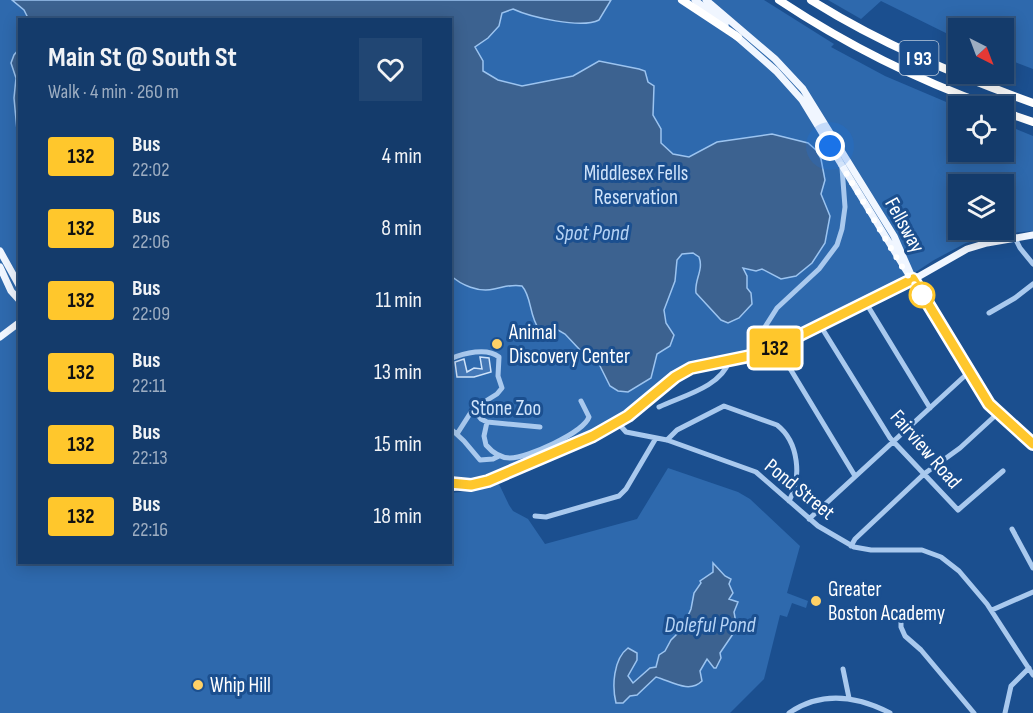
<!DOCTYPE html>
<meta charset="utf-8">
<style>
:root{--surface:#143b6b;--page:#214673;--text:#f1f3f6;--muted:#9dadc1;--line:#33557e}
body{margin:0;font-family:"Sofia Sans Condensed",sans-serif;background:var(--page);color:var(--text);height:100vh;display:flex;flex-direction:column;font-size:22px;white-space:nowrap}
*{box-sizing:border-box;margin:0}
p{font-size:20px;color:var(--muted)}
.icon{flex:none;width:33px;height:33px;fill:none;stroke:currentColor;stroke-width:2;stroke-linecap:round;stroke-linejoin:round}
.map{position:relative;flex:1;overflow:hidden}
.drawer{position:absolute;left:18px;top:18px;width:434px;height:546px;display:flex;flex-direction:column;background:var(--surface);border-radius:0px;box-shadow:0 3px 15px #0003,0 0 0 2px var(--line)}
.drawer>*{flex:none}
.badge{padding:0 12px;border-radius:4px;font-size:21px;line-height:39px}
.needle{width:39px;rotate:138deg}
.tools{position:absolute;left:948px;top:18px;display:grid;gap:12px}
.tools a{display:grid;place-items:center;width:66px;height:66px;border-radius:0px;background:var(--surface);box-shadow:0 3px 15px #0003,0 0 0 2px var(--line);font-size:30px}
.you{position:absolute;width:30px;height:30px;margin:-15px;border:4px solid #fff;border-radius:50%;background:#1a73e8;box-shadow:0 0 0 9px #1a73e833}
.map>.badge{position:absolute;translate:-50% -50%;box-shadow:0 0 0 3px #fff}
.round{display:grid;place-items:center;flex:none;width:63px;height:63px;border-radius:0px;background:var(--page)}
.headline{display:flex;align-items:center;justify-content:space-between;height:102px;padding:0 30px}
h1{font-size:28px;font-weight:700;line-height:45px}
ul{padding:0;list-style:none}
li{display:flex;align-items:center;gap:18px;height:72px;padding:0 30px}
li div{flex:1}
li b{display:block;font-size:22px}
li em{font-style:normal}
li .badge{min-width:66px;font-weight:700;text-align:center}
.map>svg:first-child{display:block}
.green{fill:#2e69ad;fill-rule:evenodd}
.water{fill:#3c6290;stroke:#9cc4f0;stroke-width:1.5}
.building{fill:#4478b7;stroke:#cfe3fa;stroke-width:1.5}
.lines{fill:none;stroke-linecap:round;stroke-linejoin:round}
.minor{stroke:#a9c9ee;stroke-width:5}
.major{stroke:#f0f6ff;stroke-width:7}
.highway{stroke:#fff;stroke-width:8}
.line-casing{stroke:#fff;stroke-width:14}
.line{stroke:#ffc72c;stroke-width:9}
.walk{stroke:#fff;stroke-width:6;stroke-dasharray:0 10.8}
.stop-dot{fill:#fff;stroke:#ffc72c;stroke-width:3}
.poi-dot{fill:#ffd166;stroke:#1b4f8f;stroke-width:2}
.labels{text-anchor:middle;stroke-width:6;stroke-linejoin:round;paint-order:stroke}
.shield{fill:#1b4f8f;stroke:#bbcadd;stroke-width:1.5}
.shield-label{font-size:20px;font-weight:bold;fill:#fff}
.park-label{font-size:21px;fill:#cfe3fa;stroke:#1b4f8f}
.street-label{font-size:21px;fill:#fff;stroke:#1b4f8f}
.poi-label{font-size:21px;fill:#fff;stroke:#1b4f8f;text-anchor:start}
.water-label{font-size:22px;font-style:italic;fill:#b5d3f5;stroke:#1b4f8f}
</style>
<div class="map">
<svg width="1033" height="713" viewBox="0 0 1033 713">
<rect width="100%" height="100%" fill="#1b4f8f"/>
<path class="green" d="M0 0H764L834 44 831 47 885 76 958 107V152H1004V124L1033 136V231L1001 234 966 243 934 260 902 281 761 350 710 357 683 365 624 413 577 437 484 475 466 479 450 478V20H20V562H450V493L471 491 498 482 509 505 513 511 528 519 545 544 637 519 668 468 738 492 750 499 800 546 787 593 808 601 806 608 792 603 787 617 780 615 764 679 730 713H0ZM958 184H1004V230H958Z
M828 0H1033V69L1007 59 1004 64V28H958V39L881 1 861 19Z"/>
<path class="water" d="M12 0H611L599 20C581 29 530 17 513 9L502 13 499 26 488 38 475 47 483 61V71L498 80 522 86 573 76 599 61 639 69 645 71 648 82 654 86 653 115 661 129V143L673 154 689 157 717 142 772 134 808 143 816 150 821 159 825 180 821 194 830 216 825 243 812 263 796 276 781 279 762 269 756 271 743 268 747 276V288L751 293 752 304 739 318 728 323 721 320 696 293C694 280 704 270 699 257L693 253 682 254 677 260 675 281 664 310 666 323 674 335 670 346 657 354 651 378 628 392 618 391 610 386 596 358 582 352 565 334 558 330 539 329C529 316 532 297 522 286 511 284 505 287 494 289 479 293 461 285 450 275V20H29L24 10Z
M19 49V152L14 98 16 78 11 63 14 55Z
M713 563 725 576 731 579 729 584 733 593 729 599 738 602 734 612 737 628 720 653 721 658 716 668H714L707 659 700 671 702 681C689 694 671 681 656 677L637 695 630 696 623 703H616C612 687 613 659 628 648L637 653V660L628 676 633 683 650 668 656 667 659 655 665 651 671 640 682 629 691 609 694 593 701 583 700 581 713 572Z"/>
<path class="building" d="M480 357 489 358 491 372 474 377H457L455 362 464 359 467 372 474 368 482 369Z"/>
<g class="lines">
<path class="minor" d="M1015 238 1020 248 1033 264
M866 303 930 408
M989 313 1015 298 1033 284
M820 325 890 438 958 510 1003 471
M777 347 855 476
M750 357 751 349 777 308 819 269 837 245 842 229 845 207 842 168
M450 359C464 353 487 347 499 357L498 376 502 388 497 394 473 409 481 419 487 422 484 436 486 445C492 452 500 458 510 458 527 458 583 433 589 417L581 401
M659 407C682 396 721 387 729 361
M487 422 540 427
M618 423 626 432 667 440 756 472 818 526 854 547 871 550H922L941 557 959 571 987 604 1033 675
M450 428 464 441 480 460 493 459 499 456
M457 434 473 409
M667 440 677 430 724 406 777 425C799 442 802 478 789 501
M535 516 546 517 619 496 626 489 656 438
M809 519 969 372
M1012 529 1033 568
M851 546 855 539 924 474 960 448 997 414
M992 610 1033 592
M901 619V627L905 636 921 650 974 713
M843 669 849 698
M789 713C821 691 857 696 890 713
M1005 713 1011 686 1029 668"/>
<path class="major" d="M695 0 725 25
M706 0 775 59 803 89 894 236 912 277
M735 35 776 71 802 100 986 401 997 414 1033 444
M0 251 20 287
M0 267 11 291 20 301
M0 337 20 322
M450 488 488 481 565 450 606 430 636 410 675 377 691 368 761 354 902 286 967 249 987 243 1033 235"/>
<path class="highway" d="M682 0 738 37
M779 0C845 44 915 79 990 106
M811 0C881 44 956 75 1033 103
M1004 112 1033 122"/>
</g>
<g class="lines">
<defs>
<path id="line" d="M450 483 471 485 488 481 593 436 628 416 675 377 691 368 764 353 913 279 989 404 1033 444"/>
</defs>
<use href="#line" class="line-casing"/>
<use href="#line" class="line"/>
<path class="walk" d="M830 146 904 270 922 295"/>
</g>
<circle class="stop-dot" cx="922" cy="295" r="12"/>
<g class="poi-dot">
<circle cx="497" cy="344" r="6"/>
<circle cx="816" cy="601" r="6"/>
<circle cx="198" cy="685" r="6"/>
</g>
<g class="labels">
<rect class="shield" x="899.5" y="41" width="39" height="34" rx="4.5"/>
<g class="shield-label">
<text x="919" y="65">I 93</text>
</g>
<g class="park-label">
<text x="636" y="180">Middlesex Fells<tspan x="636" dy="24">Reservation</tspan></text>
<text x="506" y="415">Stone Zoo</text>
</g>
<g class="street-label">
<text transform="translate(905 225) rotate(61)" y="7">Fellsway</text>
<text transform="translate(926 449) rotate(49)" y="7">Fairview Road</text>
<text transform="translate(800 489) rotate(39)" y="7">Pond Street</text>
</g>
<g class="poi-label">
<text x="509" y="339">Animal<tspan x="509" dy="24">Discovery Center</tspan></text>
<text x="828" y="596">Greater<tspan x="828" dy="24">Boston Academy</tspan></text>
<text x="210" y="692">Whip Hill</text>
</g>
<g class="water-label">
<text x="592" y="240">Spot Pond</text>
<text x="710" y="632">Doleful Pond</text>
</g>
</g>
</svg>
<div class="tools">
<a><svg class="needle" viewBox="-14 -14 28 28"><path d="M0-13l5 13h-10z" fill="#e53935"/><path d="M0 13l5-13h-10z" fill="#9dadc1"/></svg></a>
<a><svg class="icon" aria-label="locate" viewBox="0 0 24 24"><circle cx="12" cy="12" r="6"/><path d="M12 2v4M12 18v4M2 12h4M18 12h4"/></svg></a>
<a><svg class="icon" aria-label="layers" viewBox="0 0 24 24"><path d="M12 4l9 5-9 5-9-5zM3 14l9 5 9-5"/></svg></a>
</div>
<div class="you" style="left:830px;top:146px"></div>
<b class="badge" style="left:775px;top:348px;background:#ffc72c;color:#111">132</b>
<section class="drawer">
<div class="headline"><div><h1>Main St @ South St</h1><p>Walk · 4 min · 260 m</p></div><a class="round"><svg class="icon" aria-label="heart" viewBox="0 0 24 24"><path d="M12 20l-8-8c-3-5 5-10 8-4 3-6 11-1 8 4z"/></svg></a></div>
<ul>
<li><span class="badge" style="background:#ffc72c;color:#111">132</span><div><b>Bus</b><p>22:02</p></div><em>4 min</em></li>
<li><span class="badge" style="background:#ffc72c;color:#111">132</span><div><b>Bus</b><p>22:06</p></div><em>8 min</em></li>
<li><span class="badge" style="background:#ffc72c;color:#111">132</span><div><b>Bus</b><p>22:09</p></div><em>11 min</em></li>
<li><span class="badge" style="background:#ffc72c;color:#111">132</span><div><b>Bus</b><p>22:11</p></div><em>13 min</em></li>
<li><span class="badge" style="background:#ffc72c;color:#111">132</span><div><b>Bus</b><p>22:13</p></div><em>15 min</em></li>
<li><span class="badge" style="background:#ffc72c;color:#111">132</span><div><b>Bus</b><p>22:16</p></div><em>18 min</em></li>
</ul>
</section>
</div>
